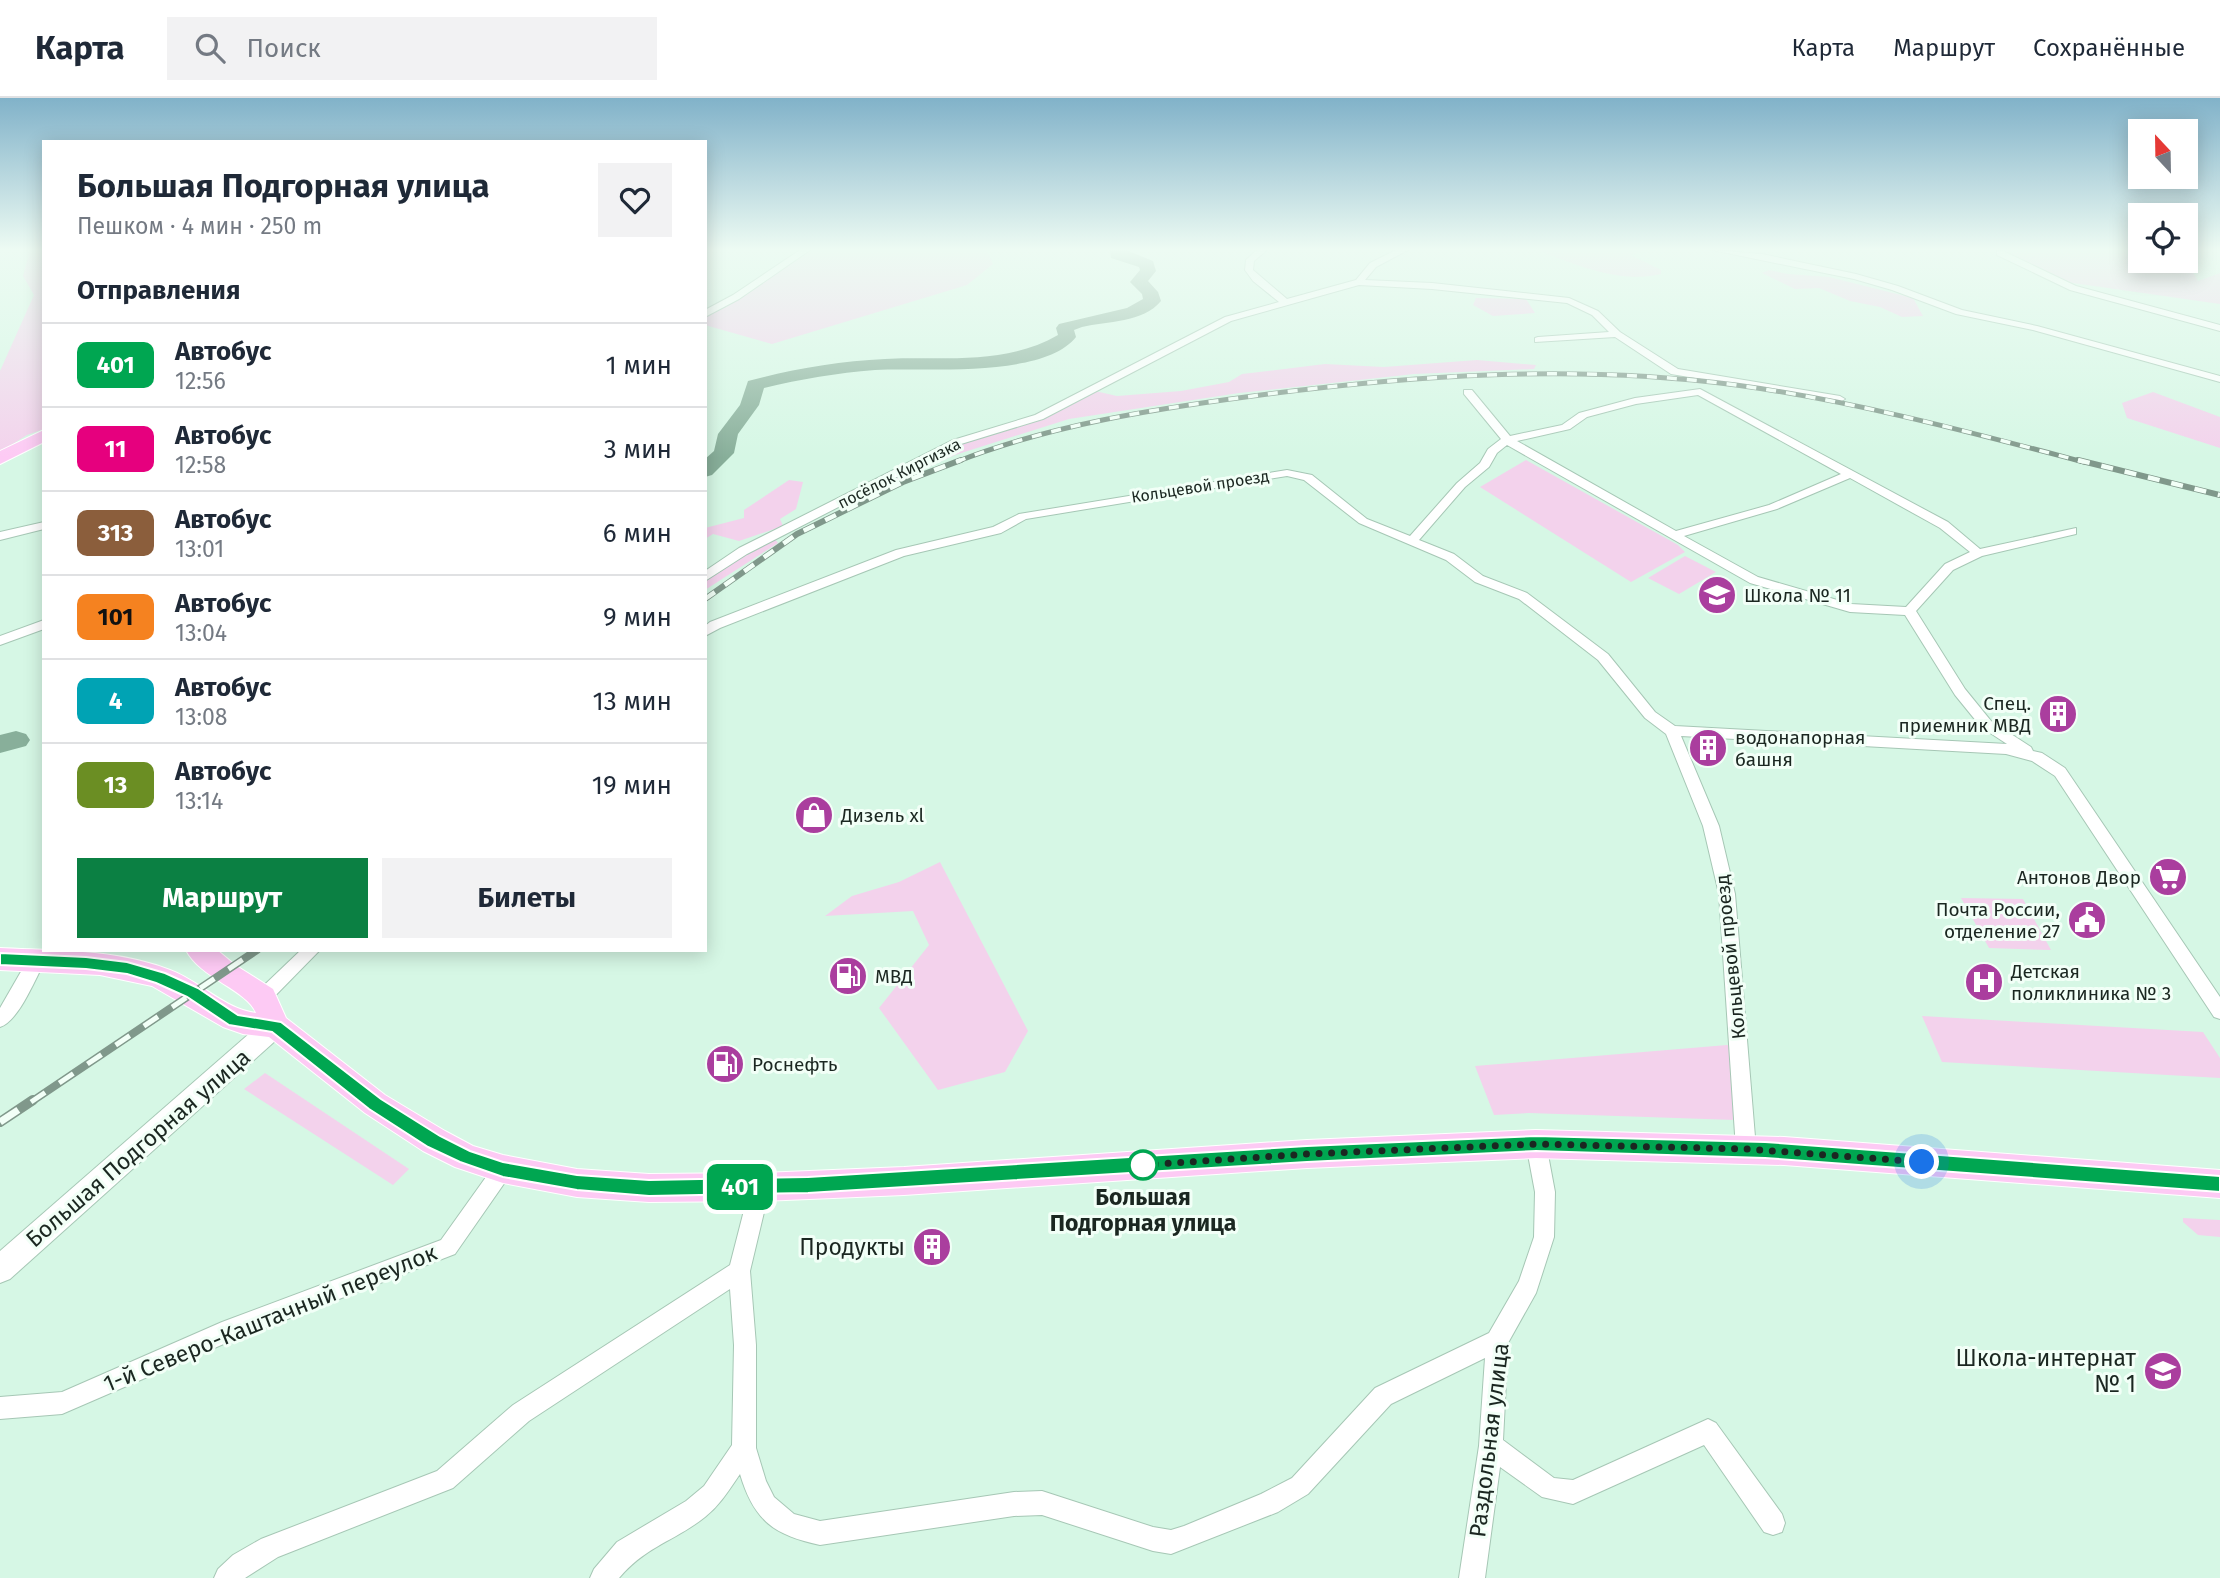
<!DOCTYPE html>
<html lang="ru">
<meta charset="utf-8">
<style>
:root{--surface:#fff;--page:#f2f2f3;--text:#1f2937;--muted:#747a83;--line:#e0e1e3;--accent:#0b8043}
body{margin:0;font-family:"Fira Sans",sans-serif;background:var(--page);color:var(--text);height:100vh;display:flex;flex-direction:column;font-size:26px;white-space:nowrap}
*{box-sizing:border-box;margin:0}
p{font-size:23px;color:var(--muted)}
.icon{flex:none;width:38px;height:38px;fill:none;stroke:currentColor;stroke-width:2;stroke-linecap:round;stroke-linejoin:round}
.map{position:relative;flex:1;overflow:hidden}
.details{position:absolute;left:42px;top:42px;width:665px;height:812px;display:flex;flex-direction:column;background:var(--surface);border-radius:0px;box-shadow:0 4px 18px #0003}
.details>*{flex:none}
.badge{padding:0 14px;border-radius:10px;font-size:24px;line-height:46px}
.needle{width:46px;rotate:338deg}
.controls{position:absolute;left:2128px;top:21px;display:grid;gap:14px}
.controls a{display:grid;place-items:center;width:70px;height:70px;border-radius:0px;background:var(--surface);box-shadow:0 4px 18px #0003;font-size:35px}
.you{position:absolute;width:35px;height:35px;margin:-18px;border:5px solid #fff;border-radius:50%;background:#1a73e8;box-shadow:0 0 0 10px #1a73e833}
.map>.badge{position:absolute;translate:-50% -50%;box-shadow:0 0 0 4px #fff}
h2{padding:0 35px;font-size:26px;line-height:63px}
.round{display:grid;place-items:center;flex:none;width:74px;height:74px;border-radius:0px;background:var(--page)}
.headline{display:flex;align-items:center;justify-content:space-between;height:119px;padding:0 35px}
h1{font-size:33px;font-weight:700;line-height:52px}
.primary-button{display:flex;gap:14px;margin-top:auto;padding:14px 35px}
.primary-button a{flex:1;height:80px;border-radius:0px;background:var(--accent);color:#fff;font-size:28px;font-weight:700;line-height:80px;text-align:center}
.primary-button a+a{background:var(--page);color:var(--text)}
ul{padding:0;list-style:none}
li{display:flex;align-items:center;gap:21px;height:84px;padding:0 35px;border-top:2px solid var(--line)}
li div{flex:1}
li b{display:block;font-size:26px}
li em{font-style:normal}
li .badge{min-width:77px;font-weight:700;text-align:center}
header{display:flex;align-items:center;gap:42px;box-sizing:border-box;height:98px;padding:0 35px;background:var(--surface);border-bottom:2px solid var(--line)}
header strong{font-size:33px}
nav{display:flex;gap:38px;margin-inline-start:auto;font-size:24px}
.search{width:490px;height:63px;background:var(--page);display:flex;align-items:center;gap:18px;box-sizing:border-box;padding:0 24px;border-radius:0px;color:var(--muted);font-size:26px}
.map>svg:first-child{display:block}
.green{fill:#f3d2ec}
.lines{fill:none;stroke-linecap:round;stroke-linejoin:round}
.river{fill:#88af9a;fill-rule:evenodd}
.street-casing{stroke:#a6c7b5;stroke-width:2}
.secondary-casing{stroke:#a6c7b5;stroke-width:2}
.primary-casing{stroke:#fff;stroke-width:2}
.street{fill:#fff;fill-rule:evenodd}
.secondary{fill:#fff;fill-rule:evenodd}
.primary{fill:#fdcaf4;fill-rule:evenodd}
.rail-far3-casing{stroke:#80988b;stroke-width:5}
.rail-far2-casing{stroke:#80988b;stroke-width:6}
.rail-far1-casing{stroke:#80988b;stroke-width:8}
.rail-casing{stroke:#80988b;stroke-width:10}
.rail-far3{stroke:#f2fff7;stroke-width:3.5;stroke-dasharray:10;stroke-linecap:butt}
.rail-far2{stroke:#f2fff7;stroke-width:4.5;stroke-dasharray:12;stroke-linecap:butt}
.rail-far1{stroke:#f2fff7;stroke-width:5;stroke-dasharray:17;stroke-linecap:butt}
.rail{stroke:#f2fff7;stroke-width:7;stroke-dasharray:22;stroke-linecap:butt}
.line{fill:#00a651;stroke:#fff;stroke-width:2}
.walk{stroke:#1b2721;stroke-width:7;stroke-dasharray:0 12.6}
.stop-dot{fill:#fff;stroke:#00a651;stroke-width:3.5}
.labels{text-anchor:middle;stroke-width:6;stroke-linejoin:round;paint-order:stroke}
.far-street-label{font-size:16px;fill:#1b2721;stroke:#f2fff7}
.poi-label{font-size:19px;fill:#1b2721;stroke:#f2fff7;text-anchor:start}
.street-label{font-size:19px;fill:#1b2721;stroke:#f2fff7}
.near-street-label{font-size:23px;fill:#1b2721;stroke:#f2fff7}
.near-stop-label{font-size:23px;font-weight:bold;fill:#1b2721;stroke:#f2fff7}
.near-poi-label{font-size:23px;fill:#1b2721;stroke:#f2fff7;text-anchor:end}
</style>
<header>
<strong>Карта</strong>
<div class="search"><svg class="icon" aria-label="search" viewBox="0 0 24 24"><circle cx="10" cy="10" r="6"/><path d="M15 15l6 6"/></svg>Поиск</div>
<nav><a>Карта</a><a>Маршрут</a><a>Сохранённые</a></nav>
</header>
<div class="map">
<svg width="2220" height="1480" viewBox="0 0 2220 1480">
<rect width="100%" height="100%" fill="#d6f7e5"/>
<path class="green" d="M30 152H44V331L27 337 0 354V273L34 197 23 178Z
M809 152H987L993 166 967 187 772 246 705 227V219L739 200Z
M1538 152H1646L1631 157 1661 172V176C1621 186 1575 167 1538 152Z
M2004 152H2120L2140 163 2188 166 2198 183 2220 175V206L2059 183Z
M1769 172 1788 176 1829 179 1913 200 1923 218 1902 219 1880 209 1850 203 1819 190 1795 191 1762 175Z
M1476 200 1526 201 1535 215 1493 218 1473 207Z
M1477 262 1536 267 1534 271 1414 276 1239 295 1069 321 955 357 898 382 891 381 960 345 1000 332 1095 293 1117 298 1181 293 1229 284 1242 276 1325 266 1384 269Z
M2153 294 2220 319V350L2127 320 2122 305Z
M1526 362 1678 447 1685 454 1631 484 1480 389Z
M789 382 803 384 796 411 780 421 783 428 739 443 713 436 705 441V430L744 420V412Z
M775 441 778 445 705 492V482L746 454Z
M1685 458 1716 474 1679 496 1648 480Z
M940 764 1028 933 1005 974 938 992 879 910 929 847 913 813 825 818 852 798 899 784Z
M1961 800 2023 801 2051 852 1989 850Z
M1922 918 2203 934 2220 960V980L1942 964Z
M1727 947 1733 948 1735 1022 1529 1015 1494 1017 1475 968Z
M265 975 409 1071 393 1087 244 991Z
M2183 1120 2220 1122V1139L2198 1137 2183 1124Z"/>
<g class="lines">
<path class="river" d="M1110 152H1126L1153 163 1156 173 1148 183 1158 194 1161 203C1143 225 1107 223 1082 229L1074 232 1076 239C1043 281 923 269 875 272 837 275 801 281 764 290L759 307 738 336 734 355 712 377 705 379V361L714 353 718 336 740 307 748 283C794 271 838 263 885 261 944 258 1004 268 1058 237L1056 230 1059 226 1127 210 1143 201 1142 196 1130 184 1140 172 1139 169 1111 160Z
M16 633 26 636 30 642 26 648 0 655V637Z"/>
<defs>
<path id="street" d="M800 152H810L739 201 705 219V212L733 197Z
M1257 152H1267L1254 163 1253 172 1287 201 1356 182 1370 165 1396 152H1408L1376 169 1365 182 1432 185 1569 200 1598 213 1620 234 1678 271 1840 298 1845 301 1840 304 1671 276 1615 239 1535 244V240L1538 239 1609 234 1592 217 1567 205 1432 191 1359 187 1231 223 1043 321 961 346 747 456 705 483V473L739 450 953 342 1035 317 1225 219 1279 204 1253 183 1245 172 1246 162Z
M1712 152 1762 156 1856 176 1898 188 1962 212 2037 228 2220 278V284L2033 232 1956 216 1892 192 1854 181Z
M1997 153H2003L2076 188 2220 227V233L2070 192 1997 157Z
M1700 291 1948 424 1980 451 2076 430V436L1982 458 1953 472 1916 513 1965 591 1991 623 2031 649 2033 653 2042 655 2065 670 2220 899V921L2214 919 2055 678 2032 663 2006 656 1681 638 1719 728 1735 796 1756 1051 1753 1057 1746 1060 1739 1057 1736 1051 1719 796 1703 728 1666 636 1645 620 1598 562 1519 501 1475 484 1446 462 1359 425 1304 382 1287 378 1026 421 1001 435 904 458 720 530 705 538V528L710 524 896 452 993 429 1019 416 1287 372 1312 377 1367 421 1410 438 1457 385 1480 365 1488 351 1501 341 1464 296V292H1472L1510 338 1562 327 1579 315 1635 300ZM1698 297 1841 376 1769 407 1676 433 1517 343 1570 331 1587 319 1636 306ZM1507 347 1750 485 1850 514 1905 517 1955 597 1981 629 2007 646 1675 628 1655 614 1608 556 1527 495 1483 478 1454 456 1419 442 1465 389 1489 369 1497 355ZM1850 380 1940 430 1970 454 1945 466 1906 509 1851 506 1758 479 1684 438 1777 411Z
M44 424V431L0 442V434Z
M44 522V531L0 547V538Z
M301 852H320L269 904 263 906 257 904 254 899 257 894Z
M36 856 42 858 45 863C35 881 19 923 0 929V910L30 858Z
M1536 1037 1543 1040 1546 1046 1555 1094 1554 1139 1536 1195 1508 1245 1503 1342 1554 1380 1573 1382 1708 1321 1716 1325 1782 1416 1785 1425 1782 1434 1773 1437 1764 1434 1704 1347 1573 1406 1542 1399 1500 1369 1485 1480H1459L1479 1348 1485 1260 1391 1306 1308 1396 1278 1414 1171 1456 1153 1453 1042 1417 1014 1418 820 1447C774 1437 754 1423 740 1376 729 1392 720 1407 705 1419 675 1443 646 1448 619 1480H590L594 1471 617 1444 686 1403 704 1388 732 1347 734 1247 730 1191 529 1323 453 1390 278 1459 245 1480H214L218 1471 233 1457 261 1441 437 1373 513 1307 730 1167 750 1089 753 1082 760 1080 767 1082 770 1089 750 1173 756 1247V1350L766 1383 774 1399 794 1416 820 1423 1014 1394 1042 1393 1153 1429 1171 1432 1184 1428 1261 1396 1292 1380 1375 1290 1489 1235 1519 1183 1534 1139 1535 1094 1526 1046 1529 1040Z
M503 1062 510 1065 513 1071 510 1077 455 1156 226 1245 62 1316 0 1321V1299L62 1294 222 1224 441 1142 496 1065Z"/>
<path id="secondary" d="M275 918 284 921 287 928 284 935 10 1181 0 1185V1153L266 921Z"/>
<path id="primary" d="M44 332V344L0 366V353Z
M0 850C57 853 116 851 170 872 200 883 224 911 256 915 247 892 200 880 186 852H217L235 867 273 891 286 920 385 997 445 1033 473 1048 503 1057 577 1071 649 1076 760 1075 904 1069 1307 1042 1536 1032 1784 1039 2220 1072V1100L1784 1067 1536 1060 1307 1070 904 1097 760 1103 649 1104 577 1099 503 1085 455 1069 423 1053 365 1015 269 939 243 936 223 929 152 888 100 877 0 872Z"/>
</defs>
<use href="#street" class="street-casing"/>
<use href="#secondary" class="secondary-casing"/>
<use href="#primary" class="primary-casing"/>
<use href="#street" class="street"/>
<use href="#secondary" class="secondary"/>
<use href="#primary" class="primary"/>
<defs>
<path id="rail-far3" d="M956 364C1050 327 1154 311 1253 298 1412 277 1576 266 1736 287 1854 303 1969 334 2084 364"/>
<path id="rail-far2" d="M2078 362 2220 397
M705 501 797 436 903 384 961 362"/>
<path id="rail-far1" d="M31 1004 257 852"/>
<path id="rail" d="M0 1024 33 1002"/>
</defs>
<use href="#rail-far3" class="rail-far3-casing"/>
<use href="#rail-far2" class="rail-far2-casing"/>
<use href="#rail-far1" class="rail-far1-casing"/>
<use href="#rail" class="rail-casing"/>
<use href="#rail-far3" class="rail-far3"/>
<use href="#rail-far2" class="rail-far2"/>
<use href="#rail-far1" class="rail-far1"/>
<use href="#rail" class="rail"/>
</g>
<linearGradient id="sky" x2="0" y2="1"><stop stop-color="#81b2c9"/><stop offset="0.42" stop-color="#edfbf3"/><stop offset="1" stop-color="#edfbf3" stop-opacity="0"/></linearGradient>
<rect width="2220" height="360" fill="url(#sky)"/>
<path class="line" d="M0 855 86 859 127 864 165 875 198 890 238 917 281 924 381 1001 440 1038 470 1053 503 1064 577 1077 649 1082 808 1079 1307 1048 1536 1038 1765 1044 2220 1078V1094L1765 1060 1536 1053 1307 1064 808 1095 649 1098 577 1092 503 1079 460 1064 428 1049 369 1011 272 934 229 927 187 899 156 885 127 876 86 871 0 867Z"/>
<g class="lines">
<path class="walk" d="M1143 1067 1307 1056 1536 1046 1746 1051 1922 1064"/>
</g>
<defs>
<symbol id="school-disc" viewBox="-11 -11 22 22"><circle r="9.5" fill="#aa3e9e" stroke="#f2fff7"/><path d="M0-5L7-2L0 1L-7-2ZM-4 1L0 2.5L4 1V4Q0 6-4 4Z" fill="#fff"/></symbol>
<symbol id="building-disc" viewBox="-11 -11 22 22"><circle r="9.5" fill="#aa3e9e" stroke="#f2fff7"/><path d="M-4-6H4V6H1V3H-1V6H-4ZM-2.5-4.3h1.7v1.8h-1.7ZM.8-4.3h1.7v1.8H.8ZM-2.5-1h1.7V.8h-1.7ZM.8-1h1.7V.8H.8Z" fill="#fff"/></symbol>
<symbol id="shop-disc" viewBox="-11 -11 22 22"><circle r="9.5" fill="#aa3e9e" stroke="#f2fff7"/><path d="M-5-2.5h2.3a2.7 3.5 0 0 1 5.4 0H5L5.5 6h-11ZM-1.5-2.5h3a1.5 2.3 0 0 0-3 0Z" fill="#fff"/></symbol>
<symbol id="supermarket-disc" viewBox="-11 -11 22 22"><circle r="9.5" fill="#aa3e9e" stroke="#f2fff7"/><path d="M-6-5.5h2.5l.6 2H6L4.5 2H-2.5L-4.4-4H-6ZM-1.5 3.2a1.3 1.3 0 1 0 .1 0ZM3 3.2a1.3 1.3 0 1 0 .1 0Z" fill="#fff"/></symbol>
<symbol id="civic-disc" viewBox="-11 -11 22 22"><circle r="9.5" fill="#aa3e9e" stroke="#f2fff7"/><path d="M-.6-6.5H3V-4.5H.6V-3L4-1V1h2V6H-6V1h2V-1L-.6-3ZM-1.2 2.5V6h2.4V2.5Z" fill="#fff"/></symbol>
<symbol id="fuel-disc" viewBox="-11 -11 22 22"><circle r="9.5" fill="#aa3e9e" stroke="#f2fff7"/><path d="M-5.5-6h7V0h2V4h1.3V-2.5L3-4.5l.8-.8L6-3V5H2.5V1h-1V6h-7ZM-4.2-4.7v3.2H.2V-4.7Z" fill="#fff"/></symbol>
<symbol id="hospital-disc" viewBox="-11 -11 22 22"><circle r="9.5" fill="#aa3e9e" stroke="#f2fff7"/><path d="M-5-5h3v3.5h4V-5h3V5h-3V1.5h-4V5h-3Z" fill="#fff"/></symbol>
</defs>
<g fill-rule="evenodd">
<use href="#school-disc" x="1695" y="475" width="44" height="44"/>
<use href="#building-disc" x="2036" y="594" width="44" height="44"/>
<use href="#building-disc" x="1686" y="628" width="44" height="44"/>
<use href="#shop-disc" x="792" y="695" width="44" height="44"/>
<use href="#supermarket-disc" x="2146" y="757" width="44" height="44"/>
<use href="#civic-disc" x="2065" y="800" width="44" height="44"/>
<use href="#fuel-disc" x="826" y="856" width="44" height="44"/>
<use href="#hospital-disc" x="1962" y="862" width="44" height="44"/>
<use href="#fuel-disc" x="703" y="944" width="44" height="44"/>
<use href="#building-disc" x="910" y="1127" width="44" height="44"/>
<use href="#school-disc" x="2141" y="1251" width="44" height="44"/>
</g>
<circle class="stop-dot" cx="1143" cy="1067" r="14"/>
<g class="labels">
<g class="far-street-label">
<text transform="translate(899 375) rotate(-27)" y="6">посёлок Киргизка</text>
<text transform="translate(1200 388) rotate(-9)" y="6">Кольцевой проезд</text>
</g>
<g class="poi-label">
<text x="1744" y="504">Школа № 11</text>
<text x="2031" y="612" text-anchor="end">Спец.<tspan x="2031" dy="22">приемник МВД</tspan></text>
<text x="1735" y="646">водонапорная<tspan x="1735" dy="22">башня</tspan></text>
<text x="841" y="724">Дизель xl</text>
<text x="2141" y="786" text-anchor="end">Антонов Двор</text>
<text x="2060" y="818" text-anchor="end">Почта России,<tspan x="2060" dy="22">отделение 27</tspan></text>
<text x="2011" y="880">Детская<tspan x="2011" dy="22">поликлиника № 3</tspan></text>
<text x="875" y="885">МВД</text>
<text x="752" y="973">Роснефть</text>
</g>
<g class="street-label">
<text transform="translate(1730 859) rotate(-96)" y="7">Кольцевой проезд</text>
</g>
<g class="near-street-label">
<text transform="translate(138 1050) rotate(-41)" y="8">Большая Подгорная улица</text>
<text transform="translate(270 1220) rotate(-22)" y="8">1-й Северо-Каштачный переулок</text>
<text transform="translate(1489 1342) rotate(-83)" y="8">Раздольная улица</text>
</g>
<g class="near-stop-label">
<text x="1143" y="1107">Большая<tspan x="1143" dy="26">Подгорная улица</tspan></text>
</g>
<g class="near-poi-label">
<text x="905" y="1157">Продукты</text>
<text x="2136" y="1268">Школа-интернат<tspan x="2136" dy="26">№ 1</tspan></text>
</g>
</g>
</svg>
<div class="controls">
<a><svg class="needle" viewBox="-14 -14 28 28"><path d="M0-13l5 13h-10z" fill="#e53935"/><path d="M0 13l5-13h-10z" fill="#747a83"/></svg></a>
<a><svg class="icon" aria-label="locate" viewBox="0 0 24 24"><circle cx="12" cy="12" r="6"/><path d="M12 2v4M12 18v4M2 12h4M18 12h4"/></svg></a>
</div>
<div class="you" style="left:1922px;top:1064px"></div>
<b class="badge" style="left:740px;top:1089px;background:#00a651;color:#fff">401</b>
<section class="details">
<div class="headline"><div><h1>Большая Подгорная улица</h1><p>Пешком · 4 мин · 250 m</p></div><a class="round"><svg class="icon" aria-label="heart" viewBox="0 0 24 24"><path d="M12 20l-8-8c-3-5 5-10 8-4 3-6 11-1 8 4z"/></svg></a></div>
<h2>Отправления</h2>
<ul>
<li><span class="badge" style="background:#00a651;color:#fff">401</span><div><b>Автобус</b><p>12:56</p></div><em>1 мин</em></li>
<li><span class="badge" style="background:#e6007e;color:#fff">11</span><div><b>Автобус</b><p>12:58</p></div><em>3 мин</em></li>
<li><span class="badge" style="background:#8b5e3c;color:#fff">313</span><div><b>Автобус</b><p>13:01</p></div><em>6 мин</em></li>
<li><span class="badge" style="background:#f58220;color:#111">101</span><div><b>Автобус</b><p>13:04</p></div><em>9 мин</em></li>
<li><span class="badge" style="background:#00a3b4;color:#fff">4</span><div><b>Автобус</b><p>13:08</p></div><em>13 мин</em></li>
<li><span class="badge" style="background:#6b8e23;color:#fff">13</span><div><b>Автобус</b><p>13:14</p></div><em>19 мин</em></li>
</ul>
<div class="primary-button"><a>Маршрут</a><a>Билеты</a></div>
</section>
</div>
